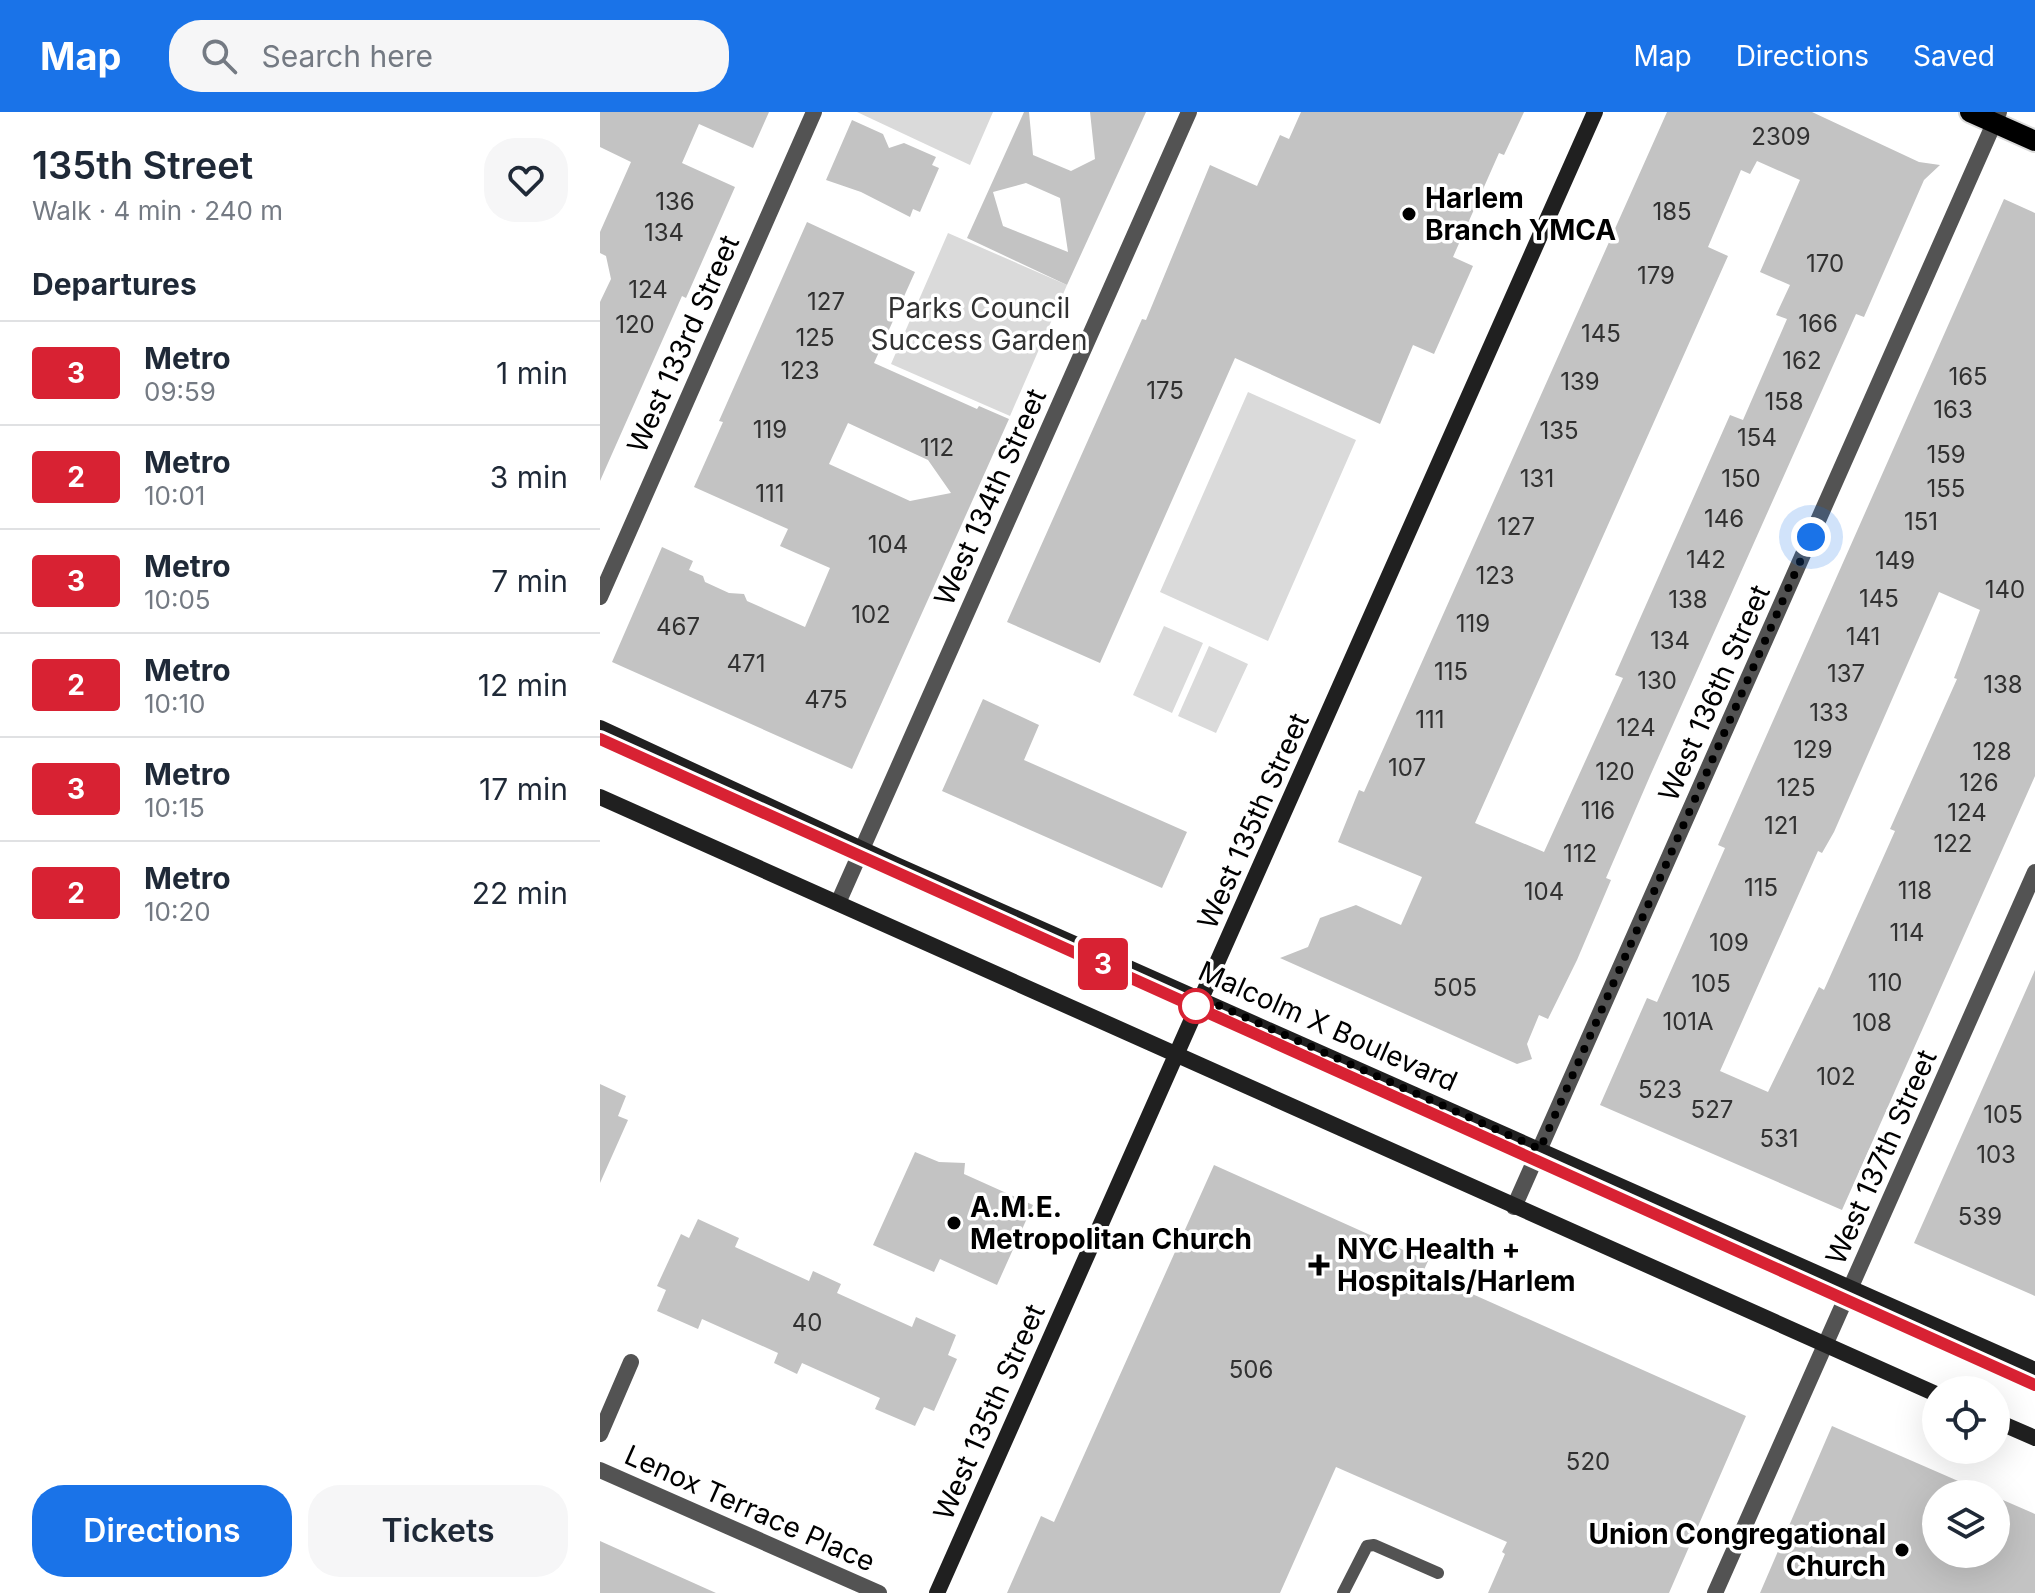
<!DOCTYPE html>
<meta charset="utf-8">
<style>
:root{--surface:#fff;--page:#f6f6f7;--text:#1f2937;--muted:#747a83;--line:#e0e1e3;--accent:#1a73e8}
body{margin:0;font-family:Inter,sans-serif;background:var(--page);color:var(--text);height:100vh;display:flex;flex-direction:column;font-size:30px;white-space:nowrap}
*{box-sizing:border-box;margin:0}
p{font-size:26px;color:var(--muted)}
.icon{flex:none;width:44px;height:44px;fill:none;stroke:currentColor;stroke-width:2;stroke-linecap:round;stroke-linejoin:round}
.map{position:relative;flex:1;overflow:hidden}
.panel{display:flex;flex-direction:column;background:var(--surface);width:600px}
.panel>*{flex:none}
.badge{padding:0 16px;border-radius:6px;font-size:28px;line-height:52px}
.fabs{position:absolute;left:1322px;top:1264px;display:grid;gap:16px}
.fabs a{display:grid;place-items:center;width:88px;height:88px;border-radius:50%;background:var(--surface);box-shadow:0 8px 32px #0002;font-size:40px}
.you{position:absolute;width:40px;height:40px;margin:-20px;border:6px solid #fff;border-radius:50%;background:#1a73e8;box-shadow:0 0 0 12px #1a73e833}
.map>.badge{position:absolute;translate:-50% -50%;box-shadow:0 0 0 4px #fff}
h2{padding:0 32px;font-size:30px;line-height:72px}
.round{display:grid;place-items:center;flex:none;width:84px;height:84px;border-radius:32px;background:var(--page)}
.summary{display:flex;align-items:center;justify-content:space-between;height:136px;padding:0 32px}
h1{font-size:38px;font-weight:600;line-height:60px}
.cta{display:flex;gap:16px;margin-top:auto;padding:16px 32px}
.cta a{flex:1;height:92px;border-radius:32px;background:var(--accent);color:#fff;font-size:32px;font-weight:600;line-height:92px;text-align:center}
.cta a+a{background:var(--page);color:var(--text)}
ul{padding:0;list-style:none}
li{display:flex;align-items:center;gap:24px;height:104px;padding:0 32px;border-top:2px solid var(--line)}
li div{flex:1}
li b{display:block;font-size:30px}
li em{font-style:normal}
li .badge{min-width:88px;font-weight:700;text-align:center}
header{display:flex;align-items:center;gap:48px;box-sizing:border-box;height:112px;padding:0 40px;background:var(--accent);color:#fff}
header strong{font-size:38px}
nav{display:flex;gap:44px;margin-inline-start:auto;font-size:28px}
.search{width:560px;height:72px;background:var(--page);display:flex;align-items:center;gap:20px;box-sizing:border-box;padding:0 28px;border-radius:32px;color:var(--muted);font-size:30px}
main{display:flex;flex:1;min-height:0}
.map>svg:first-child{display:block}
.green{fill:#dadada}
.building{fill:#c3c3c3;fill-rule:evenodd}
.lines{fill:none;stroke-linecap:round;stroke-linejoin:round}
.primary-casing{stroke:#dbdbdb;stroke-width:24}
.lane{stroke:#535353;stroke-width:12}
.street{stroke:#535353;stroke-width:16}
.secondary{stroke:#202020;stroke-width:16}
.primary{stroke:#000;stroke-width:20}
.line-casing{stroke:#fff;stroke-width:18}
.line{stroke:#d82233;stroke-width:12}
.walk{stroke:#000;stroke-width:8;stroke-dasharray:0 14.4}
.poi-dot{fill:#000;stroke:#fff;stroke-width:3}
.stop-dot{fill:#fff;stroke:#d82233;stroke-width:4}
.labels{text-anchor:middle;stroke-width:7;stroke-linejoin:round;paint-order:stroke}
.number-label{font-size:24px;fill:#313131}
.poi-label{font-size:28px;font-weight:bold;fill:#000;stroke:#fff;text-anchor:start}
.park-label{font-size:28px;fill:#313131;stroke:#fff}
.street-label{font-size:28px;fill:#000;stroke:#fff}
</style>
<header>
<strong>Map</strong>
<div class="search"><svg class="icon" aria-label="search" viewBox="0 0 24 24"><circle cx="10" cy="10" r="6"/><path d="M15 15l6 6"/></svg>Search here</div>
<nav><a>Map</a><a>Directions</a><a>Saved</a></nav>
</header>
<main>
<section class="panel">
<div class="summary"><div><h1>135th Street</h1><p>Walk · 4 min · 240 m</p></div><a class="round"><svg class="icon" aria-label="heart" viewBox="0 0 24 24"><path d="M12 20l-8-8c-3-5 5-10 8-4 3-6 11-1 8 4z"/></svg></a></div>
<h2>Departures</h2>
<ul>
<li><span class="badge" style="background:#d82233;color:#fff">3</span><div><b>Metro</b><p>09:59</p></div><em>1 min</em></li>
<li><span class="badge" style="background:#d82233;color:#fff">2</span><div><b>Metro</b><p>10:01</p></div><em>3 min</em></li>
<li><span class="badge" style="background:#d82233;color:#fff">3</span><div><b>Metro</b><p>10:05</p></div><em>7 min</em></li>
<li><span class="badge" style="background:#d82233;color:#fff">2</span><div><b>Metro</b><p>10:10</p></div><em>12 min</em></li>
<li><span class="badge" style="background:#d82233;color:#fff">3</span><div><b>Metro</b><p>10:15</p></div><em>17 min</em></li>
<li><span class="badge" style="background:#d82233;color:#fff">2</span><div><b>Metro</b><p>10:20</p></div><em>22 min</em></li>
</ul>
<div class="cta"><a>Directions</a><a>Tickets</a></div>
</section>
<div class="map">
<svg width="1435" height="1481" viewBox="0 0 1435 1481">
<rect width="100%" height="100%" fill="#fff"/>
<path class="green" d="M257 0H393L370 53Z
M348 121 467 173 410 304 291 252Z
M648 280 756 328 668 529 560 480Z
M564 514 603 531 572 601 533 583Z
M609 534 648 552 616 621 578 604Z"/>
<path class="building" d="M0 0H169L153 36 99 12 82 51 135 75 86 186 82 184 0 369V190L11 167 6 144 0 141V120L31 50 0 35Z
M424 0H429L433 43 471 59 495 47 490 0H546L467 173 367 126ZM426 71 460 86 468 140 403 114 393 80Z
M701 0H924L904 43 899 41 853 145 873 154 834 242 813 233 780 312 635 246 500 551 407 510 542 207 546 208 610 53 657 74 680 23 689 27Z
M1067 0H1212L1319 50 1340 53 1324 68 1264 205 1256 202 1050 664 1006 766 1011 768 977 848 948 907 939 903 927 932 932 947 917 952 680 846 708 835 720 806 756 793 801 813 822 765 738 730 759 678 764 680ZM1157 49 1200 68 1160 160 1190 173 1176 203 1187 207 1143 308 1130 303 1015 563 1023 566 944 740 875 711 1128 144 1108 135 1141 58 1150 62Z
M252 8 283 22 289 36 304 31 336 45 332 53 339 56 320 100 313 97 310 105 261 80 226 68Z
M1404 87 1435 101V664L1242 1098 1000 993 1047 886 1057 890 1125 736 1118 733ZM1339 480 1380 498 1354 566 1357 567 1290 717 1295 719 1224 878 1219 875 1168 980 1120 959 1218 739 1222 741 1234 720Z
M207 110 315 160 274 251 377 297 379 294 409 307 252 657 12 550 62 435 93 449 89 458 103 464 105 470 129 481 144 482 147 489 205 515 230 456 180 434 188 417 94 375 123 310 119 309ZM248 311 328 348 351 381 310 389 229 352Z
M383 587 439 613 424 648 587 720 562 776 342 679Z
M1435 858V1184L1314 1131Z
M0 972 26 984 18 1004 28 1008 0 1071Z
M315 1040 339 1050 365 1051 364 1062 433 1093 397 1173 340 1147 334 1160 273 1133Z
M614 1053 828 1149 823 1160 1146 1304 1069 1481H888L905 1442 902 1440 907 1430 736 1355 680 1481H407L441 1404 454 1410Z
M98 1107 139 1126 135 1135 209 1169 213 1159 241 1172 237 1181 312 1215 316 1205 356 1223 348 1243 357 1247 334 1299 324 1295 315 1314 275 1297 280 1286 202 1251 197 1262 174 1251 178 1241 102 1207 98 1217 57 1199 66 1178 57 1174 81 1122 89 1126Z
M1232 1314 1388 1382H1336V1442H1396V1385L1435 1402V1481H1160Z
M0 1429 116 1481H0Z"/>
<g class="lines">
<defs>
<path id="primary" d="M1370 0 1435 29"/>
</defs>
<use href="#primary" class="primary-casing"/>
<path class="lane" d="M743 1481 767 1434 774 1433 838 1461"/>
<path class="street" d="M0 485 214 0
M238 791 589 0
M914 1095 1399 0
M0 1322 31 1250
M0 1358 279 1481
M1115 1481 1435 760"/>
<path class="secondary" d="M0 616 294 752 1435 1258
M0 685 1336 1282
M1396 1309 1435 1326
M337 1481 995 0"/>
<use href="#primary" class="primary"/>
</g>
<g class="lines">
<defs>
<path id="line" d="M0 627 1435 1273"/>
</defs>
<use href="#line" class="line-casing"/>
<use href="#line" class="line"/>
<path class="walk" d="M596 894 602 886 940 1037 1211 425"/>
</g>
<g class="poi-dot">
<circle cx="809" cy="102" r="8"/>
<circle cx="354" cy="1111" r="8"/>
<path d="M715 1141h8v8h8v8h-8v8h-8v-8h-8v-8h8z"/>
<circle cx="1302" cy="1438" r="8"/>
</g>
<circle class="stop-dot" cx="596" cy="894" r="16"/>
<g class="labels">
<g class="number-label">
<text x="1181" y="33">2309</text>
<text x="75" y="98">136</text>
<text x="1072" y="108">185</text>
<text x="64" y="129">134</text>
<text x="1225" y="160">170</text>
<text x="1056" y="172">179</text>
<text x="48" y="186">124</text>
<text x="226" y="198">127</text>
<text x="1218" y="220">166</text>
<text x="35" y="221">120</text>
<text x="1001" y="230">145</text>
<text x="215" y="234">125</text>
<text x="1202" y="257">162</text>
<text x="200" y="267">123</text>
<text x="1368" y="273">165</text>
<text x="980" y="278">139</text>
<text x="565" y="287">175</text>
<text x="1184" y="298">158</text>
<text x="1353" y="306">163</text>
<text x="170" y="326">119</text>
<text x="959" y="327">135</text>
<text x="1157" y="334">154</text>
<text x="337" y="344">112</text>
<text x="1346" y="351">159</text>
<text x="937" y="375">131</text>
<text x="1141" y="375">150</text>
<text x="1346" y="385">155</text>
<text x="170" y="390">111</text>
<text x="1124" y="415">146</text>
<text x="1321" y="418">151</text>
<text x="916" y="423">127</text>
<text x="288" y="441">104</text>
<text x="1106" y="456">142</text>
<text x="1295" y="457">149</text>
<text x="895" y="472">123</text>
<text x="1405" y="486">140</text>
<text x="1279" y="495">145</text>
<text x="1088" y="496">138</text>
<text x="271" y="511">102</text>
<text x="873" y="520">119</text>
<text x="78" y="523">467</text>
<text x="1263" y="533">141</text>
<text x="1070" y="537">134</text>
<text x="146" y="560">471</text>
<text x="851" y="568">115</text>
<text x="1246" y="570">137</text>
<text x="1057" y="577">130</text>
<text x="1403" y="581">138</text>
<text x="226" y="596">475</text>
<text x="1229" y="609">133</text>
<text x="830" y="616">111</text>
<text x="1036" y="624">124</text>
<text x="1213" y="646">129</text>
<text x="1392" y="648">128</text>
<text x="807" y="664">107</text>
<text x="1015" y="668">120</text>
<text x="1379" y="679">126</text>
<text x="1196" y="684">125</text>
<text x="998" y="707">116</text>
<text x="1367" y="709">124</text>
<text x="1181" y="722">121</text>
<text x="1353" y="740">122</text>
<text x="980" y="750">112</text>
<text x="1161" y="784">115</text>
<text x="1315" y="787">118</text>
<text x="944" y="788">104</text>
<text x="1307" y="829">114</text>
<text x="1129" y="839">109</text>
<text x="1285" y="879">110</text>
<text x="1111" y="880">105</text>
<text x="855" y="884">505</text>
<text x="1088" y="918">101A</text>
<text x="1272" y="919">108</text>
<text x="1236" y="973">102</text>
<text x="1060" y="986">523</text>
<text x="1112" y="1006">527</text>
<text x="1403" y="1011">105</text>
<text x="1179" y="1035">531</text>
<text x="1396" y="1051">103</text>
<text x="1380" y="1113">539</text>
<text x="207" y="1219">40</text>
<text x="651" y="1266">506</text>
<text x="988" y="1358">520</text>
</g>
<g class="poi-label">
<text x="825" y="96">Harlem<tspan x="825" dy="32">Branch YMCA</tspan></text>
<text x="370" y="1105">A.M.E.<tspan x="370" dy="32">Metropolitan Church</tspan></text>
<text x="737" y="1147">NYC Health +<tspan x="737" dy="32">Hospitals/Harlem</tspan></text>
<text x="1286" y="1432" text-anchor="end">Union Congregational<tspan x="1286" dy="32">Church</tspan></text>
</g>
<g class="park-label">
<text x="379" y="206">Parks Council<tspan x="379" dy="32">Success Garden</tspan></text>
</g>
<g class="street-label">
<text transform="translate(83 232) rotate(-66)" y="10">West 133rd Street</text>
<text transform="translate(390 385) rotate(-66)" y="10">West 134th Street</text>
<text transform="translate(1114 581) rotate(-66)" y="10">West 136th Street</text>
<text transform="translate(653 709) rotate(-66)" y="10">West 135th Street</text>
<text transform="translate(728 914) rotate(24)" y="10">Malcolm X Boulevard</text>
<text transform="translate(1281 1045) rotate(-66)" y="10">West 137th Street</text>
<text transform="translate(389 1300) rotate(-66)" y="10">West 135th Street</text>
<text transform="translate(150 1396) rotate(24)" y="10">Lenox Terrace Place</text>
</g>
</g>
</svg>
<div class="fabs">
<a><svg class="icon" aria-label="locate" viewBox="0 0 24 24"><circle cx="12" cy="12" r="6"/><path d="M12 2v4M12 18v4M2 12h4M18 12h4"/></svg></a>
<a><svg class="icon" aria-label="layers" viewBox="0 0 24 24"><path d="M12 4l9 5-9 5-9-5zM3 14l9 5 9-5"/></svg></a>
</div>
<div class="you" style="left:1211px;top:425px"></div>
<b class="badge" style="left:503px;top:852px;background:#d82233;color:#fff">3</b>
</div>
</main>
